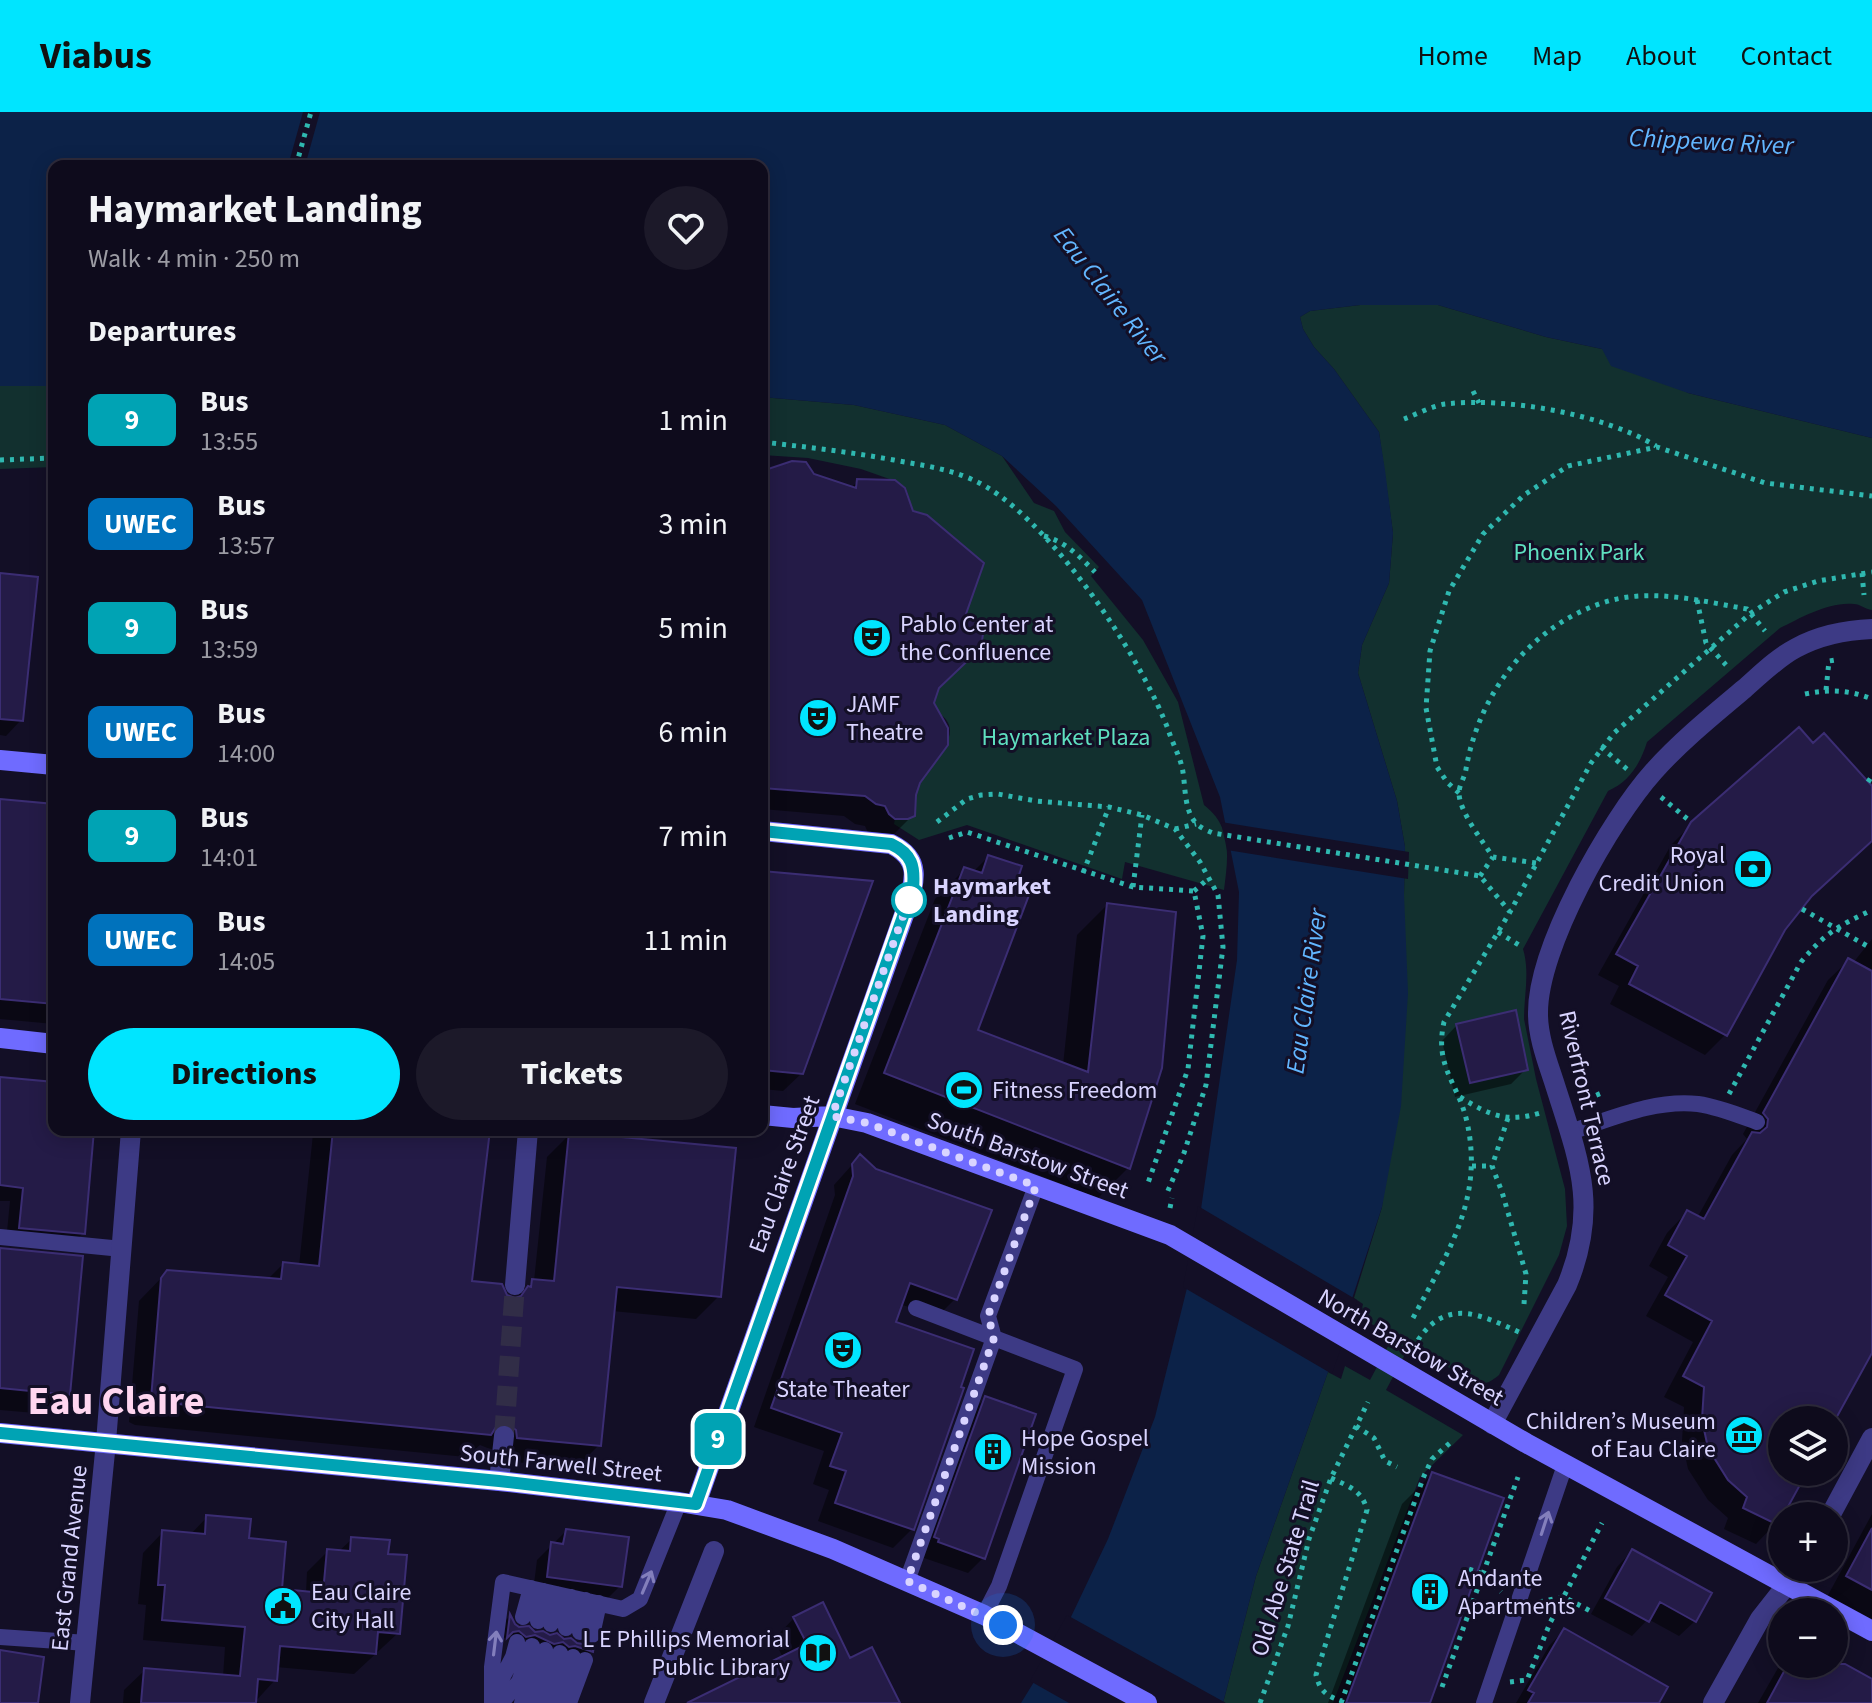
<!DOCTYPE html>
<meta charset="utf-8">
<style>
:root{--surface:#0e0b1c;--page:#1c1929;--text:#f1f3f6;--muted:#9b9ba3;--line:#2e2b3b;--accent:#00e5ff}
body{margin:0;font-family:"Source Sans 3",sans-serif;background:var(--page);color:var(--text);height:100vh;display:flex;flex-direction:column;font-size:30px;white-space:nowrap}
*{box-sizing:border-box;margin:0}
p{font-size:26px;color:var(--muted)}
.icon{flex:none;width:44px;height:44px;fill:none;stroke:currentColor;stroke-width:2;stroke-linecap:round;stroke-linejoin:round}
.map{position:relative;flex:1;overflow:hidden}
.drawer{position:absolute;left:48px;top:48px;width:720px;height:976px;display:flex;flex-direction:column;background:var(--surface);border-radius:16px;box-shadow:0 4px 20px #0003,0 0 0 2px var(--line)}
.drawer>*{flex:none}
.badge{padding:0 16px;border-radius:12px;font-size:28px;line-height:52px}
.controls{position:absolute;left:1768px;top:1294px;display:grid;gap:16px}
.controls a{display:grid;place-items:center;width:80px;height:80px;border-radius:50%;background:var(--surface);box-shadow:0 4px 20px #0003,0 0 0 2px var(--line);font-size:40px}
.you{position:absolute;width:40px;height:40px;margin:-20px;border:6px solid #fff;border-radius:50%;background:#1a73e8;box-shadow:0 0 0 12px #1a73e833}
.map>.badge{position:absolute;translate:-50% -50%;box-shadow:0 0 0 4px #fff}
h2{padding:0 40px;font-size:30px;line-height:72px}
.round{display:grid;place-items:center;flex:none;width:84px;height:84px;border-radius:42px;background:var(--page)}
.summary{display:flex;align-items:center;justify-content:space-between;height:136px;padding:0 40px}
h1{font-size:38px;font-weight:800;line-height:60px}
.action{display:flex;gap:16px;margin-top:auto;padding:16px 40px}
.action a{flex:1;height:92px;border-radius:48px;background:var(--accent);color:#111;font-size:32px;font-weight:800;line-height:92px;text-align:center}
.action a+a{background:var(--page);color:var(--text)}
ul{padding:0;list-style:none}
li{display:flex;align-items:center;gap:24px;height:104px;padding:0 40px}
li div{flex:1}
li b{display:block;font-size:30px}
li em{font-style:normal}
li .badge{min-width:88px;font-weight:700;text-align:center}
header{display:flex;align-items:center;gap:48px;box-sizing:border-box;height:112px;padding:0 40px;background:var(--accent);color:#111}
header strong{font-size:38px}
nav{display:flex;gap:44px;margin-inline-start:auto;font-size:28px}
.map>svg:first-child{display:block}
.green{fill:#12302f}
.water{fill:#0c2248}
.pier{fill:#130f26}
.shadow{fill:#0007}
.building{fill:#241b47;stroke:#3b2d73;stroke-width:2}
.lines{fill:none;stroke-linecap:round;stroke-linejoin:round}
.street-tunnel{stroke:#312d47;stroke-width:20;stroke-dasharray:20 10;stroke-linecap:butt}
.path{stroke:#2fb8b0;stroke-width:5;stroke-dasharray:4 6;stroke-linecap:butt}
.lane{stroke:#3d3a85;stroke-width:16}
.street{stroke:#3d3a85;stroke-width:20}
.secondary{stroke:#6f6bff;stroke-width:20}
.oneway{stroke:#837fbc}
.line-casing{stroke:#fff;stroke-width:18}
.line{stroke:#00a3b4;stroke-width:12}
.walk{stroke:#d9d4ff;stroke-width:8;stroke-dasharray:0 14.4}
.stop-dot{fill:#fff;stroke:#00a3b4;stroke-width:4}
.labels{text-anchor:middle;stroke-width:6;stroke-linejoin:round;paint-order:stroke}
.park-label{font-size:24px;fill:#5fe0c0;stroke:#130f26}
.poi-label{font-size:24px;fill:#d9d4ff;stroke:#130f26;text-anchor:start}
.stop-label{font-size:24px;font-weight:bold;fill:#d9d4ff;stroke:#130f26;text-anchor:start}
.street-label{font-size:24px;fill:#d9d4ff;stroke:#130f26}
.water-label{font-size:26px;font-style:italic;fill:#62b6ff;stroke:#130f26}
.town-label{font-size:40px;font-weight:bold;fill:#ffd6f0;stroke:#130f26}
</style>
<header>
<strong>Viabus</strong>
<nav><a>Home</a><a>Map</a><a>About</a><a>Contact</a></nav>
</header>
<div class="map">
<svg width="1872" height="1591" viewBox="0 0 1872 1591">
<rect width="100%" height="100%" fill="#130f26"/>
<path class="green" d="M1360 193H1438L1546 225 1602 237 1688 281 1872 326V498C1865 497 1860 492 1854 492 1830 489 1800 506 1780 516L1647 630C1640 652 1630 669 1608 679L1523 837C1530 860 1524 883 1524 907L1536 967 1565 1077 1567 1114 1559 1143 1499 1263C1489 1271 1484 1274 1472 1269L1410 1233 1386 1278 1463 1323 1420 1365 1333 1591H1223L1256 1464 1328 1260 1341 1267 1345 1254 1370 1268 1393 1225 1360 1205 1363 1192 1354 1186 1382 1095 1404 782 1405 735 1397 689 1358 561 1362 533 1389 471 1393 421 1379 320 1334 257 1314 235 1303 217 1300 205 1310 199Z
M21 272 54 274V355L0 357V274Z
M762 285 854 293 945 313 1002 344 1034 391 1054 399 1065 420 1099 455 1091 464 1143 528 1178 590 1204 693C1233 715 1228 746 1224 778L1125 750 1122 767 967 713 919 728 894 712 895 707H908L915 702C916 693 914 684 917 676 926 653 977 617 931 597L939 576 981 536C985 519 978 513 964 506L984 451 927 403 909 397 910 388 906 376 895 369 861 357 808 346 762 343Z"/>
<path class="water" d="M0 0H1872V326L1688 281 1611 254 1602 237 1546 225 1438 193H1360L1310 199 1300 205 1303 217 1314 235 1334 257 1379 320 1385 358 1393 421 1389 471 1362 533 1358 561 1397 689 1405 735 1404 782 1408 881 1401 994 1382 1095 1328 1260 1256 1464 1223 1591H1021L1061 1526 1108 1427 1155 1305 1190 1164 1199 1111 1237 848 1239 780 1220 685 1142 488 1056 394 1002 344 945 313 854 293 762 285V54H54V274H0Z"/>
<path class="pier" d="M303 0H320L305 54H288Z
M1221 710 1409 740 1408 767 1227 738Z
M1198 1094 1357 1188 1332 1262 1183 1175Z
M1067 1503 1226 1591H1069L1030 1569Z"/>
<path class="shadow" d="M762 360 813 364 851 376 858 369 936 577 915 675 913 703 892 724 869 723 865 714 855 712 844 704 762 697Z
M0 463 21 608 6 624 0 623Z
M1813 633 1872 677V728L1806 788 1784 817 1725 923 1705 943 1610 892 1619 874 1598 863 1671 733 1693 711Z
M0 689 54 694V912L0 907Z
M988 745 976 919 1063 953 1077 823 1107 793 1128 1056 1098 1086 855 992 935 787 965 757 973 760Z
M762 761 802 961 783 979 762 977Z
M1872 827V1237L1782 1308V1360H1804L1776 1411 1756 1432 1724 1417 1728 1406 1708 1388 1688 1357 1682 1329 1684 1295 1664 1285 1693 1230 1646 1204 1668 1165 1649 1154 1667 1121 1687 1100 1697 1106 1732 1043 1747 1027 1743 1022 1828 868 1849 848 1853 851Z
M1457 913 1526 957 1511 972 1455 985 1442 929Z
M0 967 54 972V1018H93L83 1121 69 1136 6 1130 10 1089H0Z
M317 1018H488L470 1171 502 1180 513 1188 534 1169 547 1045 570 1022 719 1184 696 1207 612 1199 599 1333 576 1356 494 1348 490 1337 480 1333 466 1345 135 1313 129 1310 139 1189 168 1159 267 1168 283 1152 299 1154 313 1022Z
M860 1044 875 1059 955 1187 937 1205 900 1192 894 1211 912 1417 893 1436 818 1409 829 1378 813 1372 824 1339 754 1315 835 1083 834 1073Z
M0 1136 68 1282 47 1302 0 1298Z
M985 1286 983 1446 968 1461 924 1446 925 1442 920 1441 970 1302Z
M1432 1362 1428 1591H1328L1402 1392Z
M1872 1402V1509L1827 1485Z
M207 1405 247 1428 280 1479 306 1481 307 1460 328 1439 338 1440 352 1427 386 1443 398 1521 354 1562 276 1555 275 1568 254 1591H123L124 1578 145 1558 223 1565 225 1535 143 1528 146 1493 138 1492 143 1441 163 1420 190 1423Z
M566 1419 620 1474 605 1489 533 1480 537 1448Z
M1632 1439 1695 1509 1679 1524 1648 1507 1632 1524 1591 1502 1617 1455Z
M509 1505 513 1513 591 1539 586 1544 564 1538 558 1534 549 1536 530 1527 521 1528 514 1523 504 1526 506 1508Z
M794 1506 897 1591H695L783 1546 774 1527Z
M1564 1518 1657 1591H1516L1549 1534Z
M1834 1548 1872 1569V1591H1758L1782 1549V1552H1834Z"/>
<path class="building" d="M792 349 806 350 814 362 856 376 857 367 895 368 905 376 913 399 927 403 984 451 966 502 977 512 983 522 981 536 939 576 934 591 948 616V633L920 671 916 683 915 704 908 707H895L889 702 885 694 876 692 865 684 762 676V359Z
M0 461 38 465 23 609 0 607Z
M1799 615 1813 631 1824 621 1872 674V729L1812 784 1785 818 1727 924 1629 872 1638 854 1616 842 1691 710Z
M0 687 54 692V892L0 887Z
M988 743 1022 754 1014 778 1029 783 978 918 1088 960 1107 791 1176 800 1162 956 1130 1057 884 961 964 755 982 761Z
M762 759 873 769 803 962 762 958Z
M1848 846 1872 859V1241L1834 1310 1782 1308V1360H1807L1778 1413 1743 1396 1747 1385 1728 1368 1708 1336 1702 1308 1704 1275 1683 1264 1712 1209 1665 1183 1687 1144 1668 1133 1687 1098 1704 1107 1752 1020 1760 1021 1767 1015 1768 1007 1763 1001Z
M1516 898 1528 958 1470 971 1456 912Z
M0 965 54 970V1018H94L85 1122 19 1116 23 1076 0 1073Z
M333 1018H490L472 1169 502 1172 507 1183 515 1186 521 1184 528 1174 531 1175 532 1167 554 1169 569 1020 736 1036 721 1185 617 1175 601 1334 517 1326 516 1318 506 1311 498 1312 491 1323 158 1290 151 1287 161 1166 167 1158 281 1167 283 1150 319 1154Z
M860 1042 876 1057 992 1098 957 1188 910 1171 896 1210 974 1237 961 1275 964 1276 914 1418 835 1391 846 1359 830 1354 842 1321 771 1296 853 1064 852 1052Z
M0 1136 83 1144 70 1283 0 1276Z
M985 1284 1036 1302 985 1447 938 1430 939 1427 934 1425Z
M1432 1360 1504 1386 1430 1591H1346Z
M206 1403 251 1407 249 1426 286 1430 282 1477 323 1481 327 1437 350 1439 351 1425 390 1428 388 1442 407 1443 400 1522 378 1520 376 1542 280 1534 277 1569 258 1567 256 1591H141L144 1556 240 1564 245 1515 162 1508 165 1473H158L162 1418 205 1422Z
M1872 1416V1478L1846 1464Z
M566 1417 629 1425 622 1475 547 1465 551 1430 563 1432Z
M1632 1437 1712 1481 1696 1510 1660 1490 1649 1510 1605 1486Z
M823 1490 850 1546 872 1535 900 1591H687L807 1532 793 1505Z
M510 1502 515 1512 519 1515 529 1514 535 1520 543 1519 550 1523 557 1521 564 1527 571 1526 577 1531 594 1534 593 1540 575 1534 569 1535 563 1530 554 1532 535 1523 526 1525 519 1519 513 1520 507 1526Z
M1564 1516 1668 1575 1659 1591H1528L1534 1581 1528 1578Z
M0 1538 44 1545 38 1591H0Z
M1788 1552H1845L1872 1567V1591H1767Z"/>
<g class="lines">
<path class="street-tunnel" d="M504 1324 515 1173"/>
<path class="path" d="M296 54 311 0
M1473 279 1479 291
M1404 307C1417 302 1432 294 1445 292 1507 285 1603 302 1656 334
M762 330C807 335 850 340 894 348 920 353 946 356 971 367 1045 398 1142 545 1169 620 1173 632 1179 643 1182 655 1186 672 1183 699 1197 712 1201 716 1208 719 1213 721L1480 764 1510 800
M0 348 54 346
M1044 424C1066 430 1079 444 1095 460
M1862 461 1864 483
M1697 488 1706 531 1726 553
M1826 578 1829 549 1835 548
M1805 582C1829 577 1850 578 1872 587
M1601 635 1628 658
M1868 670 1872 664
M1459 681 1447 670 1437 655 1426 596 1430 539 1449 479 1483 422 1524 383 1568 354 1657 335 1765 371 1872 384
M1661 685 1691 710
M937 710 967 687 981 683 998 682 1036 689 1109 695 1142 703 1175 717 1200 750 1218 783 1223 835 1206 973 1184 1041 1167 1081
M1175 717 1196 712
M949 726 967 720 1133 775 1194 779 1203 824 1188 957 1148 1071
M1536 751 1493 745C1483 730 1459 699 1459 681 1459 673 1465 665 1466 657 1479 582 1528 516 1602 491 1650 475 1700 489 1747 497L1765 519
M1083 761 1109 695
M1480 764 1493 745
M1133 775 1142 703
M1194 779 1209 766
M1802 797 1869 835
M1498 820 1519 833
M1729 982 1801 850C1825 821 1838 814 1872 798
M1460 985C1489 1003 1506 1011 1540 1001
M1587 987 1604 980
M1508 1006 1492 1054 1502 1080 1526 1162 1524 1192
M1472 1054H1492
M1170 1096 1172 1086
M1413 1206C1448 1140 1484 1087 1467 1010 1458 970 1434 955 1444 910L1510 800 1591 651 1614 621 1751 501 1784 480 1818 469 1872 460
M1418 1228C1447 1185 1481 1203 1519 1220
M1356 1314 1374 1326 1385 1349 1397 1355
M1331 1366C1348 1374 1362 1378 1367 1398L1316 1563C1320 1579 1326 1584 1342 1589
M1469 1457 1483 1462 1501 1480
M1539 1490 1564 1485 1594 1501
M1510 1570 1527 1568 1550 1511 1602 1411
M1442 1575 1518 1365
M1260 1591 1288 1514 1309 1427 1331 1366 1368 1290
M1341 1591 1424 1364 1432 1347 1452 1329"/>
<path class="lane" d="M1570 1020C1611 1007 1654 987 1698 992 1719 995 1738 1003 1757 1010
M0 1125 122 1137
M916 1196 1075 1257 999 1474 984 1503
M907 1469 994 1226 988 1204 1036 1074
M523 1505 531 1476
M538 1509 544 1479
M551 1512 557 1482
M566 1516 571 1485
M580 1520 586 1488
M592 1523 599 1491
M0 1525 87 1531
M493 1583 513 1545 517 1530
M492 1591V1555L503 1470 623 1497 640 1487 679 1390
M501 1591 519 1570 532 1534
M522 1591 535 1570 545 1538
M539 1591 548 1577 560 1541
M556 1591 564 1575 573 1545
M569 1591 585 1548
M1484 1591 1565 1353"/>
<path class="street" d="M515 1173 528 1018
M1492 1312 1567 1173C1599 1096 1579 1048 1555 973 1548 951 1538 926 1538 902 1537 836 1610 708 1654 659 1681 629 1713 603 1744 577 1760 563 1777 546 1796 536 1820 523 1845 518 1872 517
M499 1369 504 1324
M1830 1404 1872 1326
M80 1591 106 1330 131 1018
M654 1591 714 1439
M1713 1591 1760 1507 1800 1456"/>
<path class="secondary" d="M0 648 54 653
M0 926 54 932
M762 1003 793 1006 832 1004 867 1011 1170 1123 1526 1331 1872 1519
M0 1321 499 1369 679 1390 727 1398 833 1437 984 1503 1147 1591
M696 1392 905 800C914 772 924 748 891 732L762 719"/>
</g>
<defs><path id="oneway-shaft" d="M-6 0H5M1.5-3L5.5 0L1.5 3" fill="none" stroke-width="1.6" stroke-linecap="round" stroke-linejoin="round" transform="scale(2)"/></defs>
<g class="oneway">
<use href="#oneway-shaft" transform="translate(1545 1411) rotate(-72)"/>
<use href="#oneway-shaft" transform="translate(647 1470) rotate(-67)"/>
<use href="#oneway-shaft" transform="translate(495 1531) rotate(-83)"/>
</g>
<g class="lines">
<defs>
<path id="line" d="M0 1321 499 1369 696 1392 913 776C915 754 912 742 891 732L762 719"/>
</defs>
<use href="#line" class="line-casing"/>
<use href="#line" class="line"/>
<path class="walk" d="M909 788 913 776 832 1004 867 1011 1036 1074 988 1204 994 1226 907 1469 1003 1513"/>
</g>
<defs>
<symbol id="theatre-disc" viewBox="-11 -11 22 22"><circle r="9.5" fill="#00e5ff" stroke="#130f26"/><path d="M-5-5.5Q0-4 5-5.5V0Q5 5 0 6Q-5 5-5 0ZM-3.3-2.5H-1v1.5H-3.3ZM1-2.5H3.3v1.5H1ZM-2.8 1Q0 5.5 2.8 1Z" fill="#111"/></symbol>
<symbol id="bank-disc" viewBox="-11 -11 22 22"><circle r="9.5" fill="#00e5ff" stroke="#130f26"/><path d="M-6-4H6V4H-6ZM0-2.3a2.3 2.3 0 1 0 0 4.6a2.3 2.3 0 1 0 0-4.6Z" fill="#111"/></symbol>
<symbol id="stadium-disc" viewBox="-11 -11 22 22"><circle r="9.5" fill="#00e5ff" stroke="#130f26"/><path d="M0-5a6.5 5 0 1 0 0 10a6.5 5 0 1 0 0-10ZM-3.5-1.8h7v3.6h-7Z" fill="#111"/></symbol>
<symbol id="museum-disc" viewBox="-11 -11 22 22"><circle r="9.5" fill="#00e5ff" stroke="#130f26"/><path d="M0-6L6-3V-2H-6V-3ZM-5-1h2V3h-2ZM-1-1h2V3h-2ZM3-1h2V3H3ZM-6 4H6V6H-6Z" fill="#111"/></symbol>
<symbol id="building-disc" viewBox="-11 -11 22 22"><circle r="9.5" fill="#00e5ff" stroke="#130f26"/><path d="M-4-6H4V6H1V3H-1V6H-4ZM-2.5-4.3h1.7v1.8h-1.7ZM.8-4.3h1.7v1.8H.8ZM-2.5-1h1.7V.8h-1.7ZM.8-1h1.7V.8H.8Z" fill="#111"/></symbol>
<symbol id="civic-disc" viewBox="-11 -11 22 22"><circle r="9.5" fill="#00e5ff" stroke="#130f26"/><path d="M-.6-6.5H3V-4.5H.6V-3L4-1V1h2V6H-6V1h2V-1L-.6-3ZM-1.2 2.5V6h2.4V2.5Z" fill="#111"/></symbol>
<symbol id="library-disc" viewBox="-11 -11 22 22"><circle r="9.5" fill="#00e5ff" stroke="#130f26"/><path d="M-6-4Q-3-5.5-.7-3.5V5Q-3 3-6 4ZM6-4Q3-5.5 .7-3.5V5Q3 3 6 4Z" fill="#111"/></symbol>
</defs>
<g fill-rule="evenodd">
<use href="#theatre-disc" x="850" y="504" width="44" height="44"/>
<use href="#theatre-disc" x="796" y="584" width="44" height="44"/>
<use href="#bank-disc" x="1731" y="735" width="44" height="44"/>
<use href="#stadium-disc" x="942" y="956" width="44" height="44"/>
<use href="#theatre-disc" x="821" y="1216" width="44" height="44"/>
<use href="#museum-disc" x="1722" y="1301" width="44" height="44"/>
<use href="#building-disc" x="971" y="1318" width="44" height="44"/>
<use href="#building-disc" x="1408" y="1458" width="44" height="44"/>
<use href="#civic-disc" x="261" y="1472" width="44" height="44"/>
<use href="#library-disc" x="796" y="1519" width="44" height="44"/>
</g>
<circle class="stop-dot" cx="909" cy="788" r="16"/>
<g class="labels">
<g class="park-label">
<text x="1579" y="448">Phoenix Park</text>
<text x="1066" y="633">Haymarket Plaza</text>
</g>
<g class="poi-label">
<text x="900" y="520">Pablo Center at<tspan x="900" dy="28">the Confluence</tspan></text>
<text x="846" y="600">JAMF<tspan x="846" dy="28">Theatre</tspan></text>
<text x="1725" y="751" text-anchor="end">Royal<tspan x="1725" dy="28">Credit Union</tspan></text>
<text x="992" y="986">Fitness Freedom</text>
<text x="843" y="1285" text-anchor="middle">State Theater</text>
<text x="1716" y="1317" text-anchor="end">Children’s Museum<tspan x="1716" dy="28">of Eau Claire</tspan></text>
<text x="1021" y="1334">Hope Gospel<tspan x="1021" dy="28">Mission</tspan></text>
<text x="1458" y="1474">Andante<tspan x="1458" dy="28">Apartments</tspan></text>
<text x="311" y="1488">Eau Claire<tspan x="311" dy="28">City Hall</tspan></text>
<text x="790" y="1535" text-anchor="end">L E Phillips Memorial<tspan x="790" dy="28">Public Library</tspan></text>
</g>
<g class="stop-label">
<text x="933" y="782">Haymarket<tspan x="933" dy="28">Landing</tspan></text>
</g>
<g class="street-label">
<text transform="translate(1587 986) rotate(77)" y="8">Riverfront Terrace</text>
<text transform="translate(1028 1043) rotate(20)" y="8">South Barstow Street</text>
<text transform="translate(784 1062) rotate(-70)" y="8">Eau Claire Street</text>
<text transform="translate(1411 1235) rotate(30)" y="8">North Barstow Street</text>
<text transform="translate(561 1351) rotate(6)" y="8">South Farwell Street</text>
<text transform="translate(69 1446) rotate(-84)" y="8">East Grand Avenue</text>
<text transform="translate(1285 1456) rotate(-73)" y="8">Old Abe State Trail</text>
</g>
<g class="water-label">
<text transform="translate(1711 29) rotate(3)" y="9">Chippewa River</text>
<text transform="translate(1111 183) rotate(52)" y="9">Eau Claire River</text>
<text transform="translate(1306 879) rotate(-82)" y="9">Eau Claire River</text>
</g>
<g class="town-label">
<text x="116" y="1302">Eau Claire</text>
</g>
</g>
</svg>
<div class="controls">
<a><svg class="icon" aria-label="layers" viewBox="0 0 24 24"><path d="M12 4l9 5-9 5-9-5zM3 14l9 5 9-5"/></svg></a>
<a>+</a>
<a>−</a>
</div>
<div class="you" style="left:1003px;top:1513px"></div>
<b class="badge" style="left:718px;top:1327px;background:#00a3b4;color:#fff">9</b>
<section class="drawer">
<div class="summary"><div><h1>Haymarket Landing</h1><p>Walk · 4 min · 250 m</p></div><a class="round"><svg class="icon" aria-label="heart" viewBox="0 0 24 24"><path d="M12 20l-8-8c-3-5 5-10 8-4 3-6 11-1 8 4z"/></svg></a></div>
<h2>Departures</h2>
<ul>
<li><span class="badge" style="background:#00a3b4;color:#fff">9</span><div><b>Bus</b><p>13:55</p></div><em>1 min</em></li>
<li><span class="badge" style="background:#0072bc;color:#fff">UWEC</span><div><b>Bus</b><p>13:57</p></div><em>3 min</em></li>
<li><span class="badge" style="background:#00a3b4;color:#fff">9</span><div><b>Bus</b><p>13:59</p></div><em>5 min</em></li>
<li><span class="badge" style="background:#0072bc;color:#fff">UWEC</span><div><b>Bus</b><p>14:00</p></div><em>6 min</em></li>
<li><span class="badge" style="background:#00a3b4;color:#fff">9</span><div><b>Bus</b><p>14:01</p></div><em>7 min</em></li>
<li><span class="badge" style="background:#0072bc;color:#fff">UWEC</span><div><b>Bus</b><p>14:05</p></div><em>11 min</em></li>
</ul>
<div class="action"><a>Directions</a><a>Tickets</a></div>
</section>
</div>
